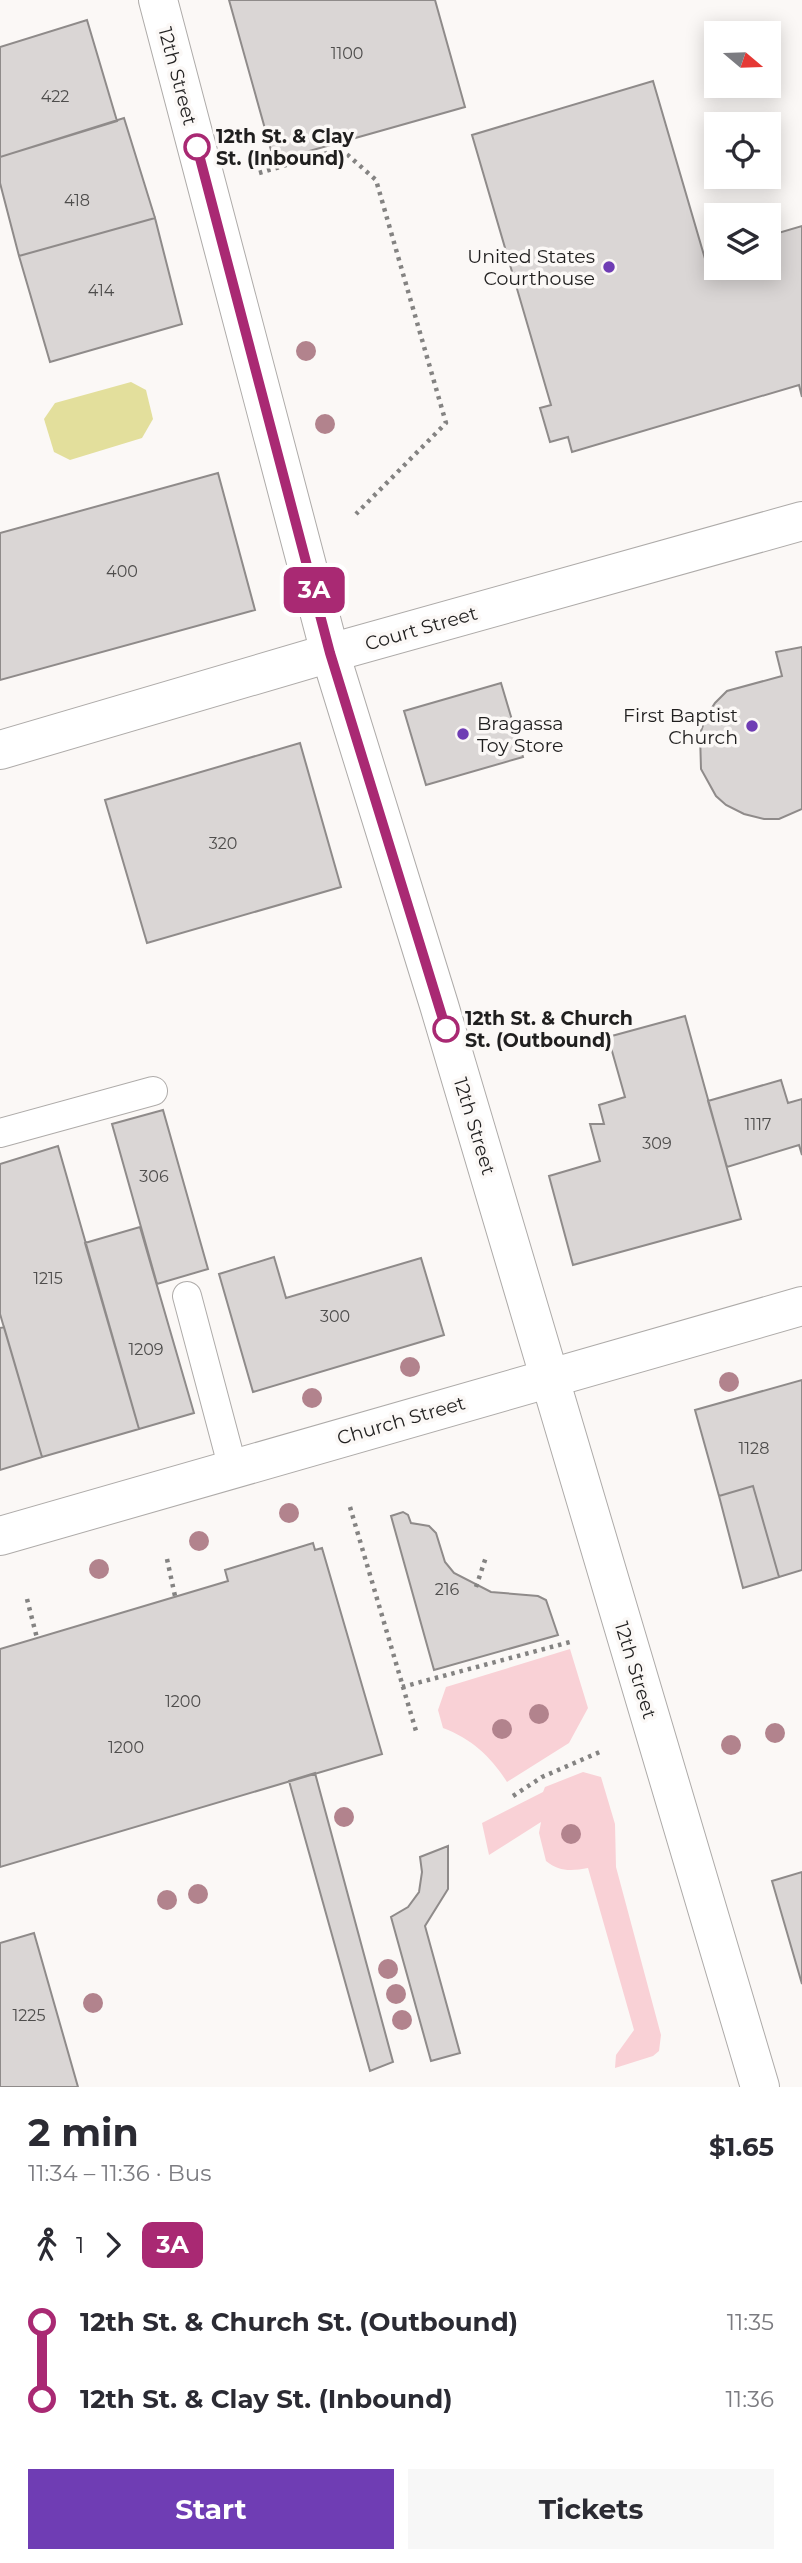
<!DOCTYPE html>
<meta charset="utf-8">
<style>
:root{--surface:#fff;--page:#f7f7f7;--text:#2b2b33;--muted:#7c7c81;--accent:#6f3db4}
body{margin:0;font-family:Montserrat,sans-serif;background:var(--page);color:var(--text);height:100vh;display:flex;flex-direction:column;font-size:26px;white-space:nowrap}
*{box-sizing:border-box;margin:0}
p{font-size:23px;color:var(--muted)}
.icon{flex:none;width:38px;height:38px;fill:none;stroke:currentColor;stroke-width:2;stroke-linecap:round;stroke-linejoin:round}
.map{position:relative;height:2087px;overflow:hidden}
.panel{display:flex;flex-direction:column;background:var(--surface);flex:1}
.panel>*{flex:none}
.badge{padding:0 14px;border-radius:10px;font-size:24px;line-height:46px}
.needle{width:46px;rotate:109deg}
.controls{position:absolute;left:704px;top:21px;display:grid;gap:14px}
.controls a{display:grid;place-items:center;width:77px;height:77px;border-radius:0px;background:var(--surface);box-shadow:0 4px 18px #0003;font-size:35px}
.map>.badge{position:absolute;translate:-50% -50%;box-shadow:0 0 0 4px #fff}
.legs{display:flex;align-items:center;gap:10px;height:77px;padding:0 28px;font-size:23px}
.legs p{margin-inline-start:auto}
.headline{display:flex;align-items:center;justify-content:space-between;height:119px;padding:0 28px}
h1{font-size:38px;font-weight:700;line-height:52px}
.cta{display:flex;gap:14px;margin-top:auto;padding:14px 28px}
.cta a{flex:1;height:80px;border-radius:0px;background:var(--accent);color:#fff;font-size:28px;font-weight:700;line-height:80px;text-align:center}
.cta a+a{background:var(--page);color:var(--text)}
ul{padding:0 28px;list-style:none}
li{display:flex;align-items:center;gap:24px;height:77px;font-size:26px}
li i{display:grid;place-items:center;width:10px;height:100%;margin:0 9px;background:currentColor}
li i::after{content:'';width:18px;height:18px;margin:-9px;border:5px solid;border-radius:50%;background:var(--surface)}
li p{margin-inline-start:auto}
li:first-child i{background:linear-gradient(#0000 50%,currentColor 0)}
li:last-child i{background:linear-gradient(currentColor 50%,#0000 0)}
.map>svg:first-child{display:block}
.green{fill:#f9d1d6}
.water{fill:#e3df9c}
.building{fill:#dad6d5;stroke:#8f8b8a;stroke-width:2}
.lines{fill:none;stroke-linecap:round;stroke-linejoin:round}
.service-casing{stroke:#aeaba9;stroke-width:30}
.minor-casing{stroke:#aeaba9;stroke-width:40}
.tertiary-casing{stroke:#aeaba9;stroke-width:40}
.secondary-casing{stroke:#aeaba9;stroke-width:40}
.path{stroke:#848382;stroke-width:4.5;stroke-dasharray:3.5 5;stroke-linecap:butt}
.service{stroke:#fff;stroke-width:28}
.minor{stroke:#fff;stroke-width:38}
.tertiary{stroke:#fff;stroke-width:38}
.secondary{stroke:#fff;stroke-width:38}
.tree{fill:#b2838d}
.line-1-casing{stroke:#fff;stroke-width:16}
.line-1{stroke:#a92973;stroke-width:10}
.stop-1-dot{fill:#fff;stroke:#a92973;stroke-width:3.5}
.poi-dot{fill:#6f3db4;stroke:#fbf8f6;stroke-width:2.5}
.labels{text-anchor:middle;stroke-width:7;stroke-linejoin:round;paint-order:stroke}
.number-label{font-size:16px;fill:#4e4d4c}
.street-label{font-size:19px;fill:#201f1f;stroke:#fbf8f6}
.stop-label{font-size:19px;font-weight:bold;fill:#201f1f;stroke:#fbf8f6;text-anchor:start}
.poi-label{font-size:19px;fill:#201f1f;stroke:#fbf8f6;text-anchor:end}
</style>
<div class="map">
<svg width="802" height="2087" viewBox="0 0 802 2087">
<rect width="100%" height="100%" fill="#fbf8f6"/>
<path class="green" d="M570 1649 588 1708 569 1743 507 1782C491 1757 472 1739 443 1728L438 1710 446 1687Z
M583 1772 601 1777 615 1824 616 1867 661 2035 659 2051 653 2056 615 2068 616 2055 634 2030 588 1868C572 1871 559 1872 546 1861L539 1833 541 1822 489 1855 482 1823 543 1792 545 1787Z"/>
<path class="water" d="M131 382 146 390 153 419 142 438 70 460 54 452 44 419 55 403Z"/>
<path class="building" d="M229 0H435L465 107 274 161Z
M87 20 117 121 0 157V47Z
M653 81 708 269 716 266 768 268V236L802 226V397L799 385 572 452 568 437 550 442 540 408 551 405 472 135Z
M124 118 155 218 19 256 0 183V157Z
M155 218 182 324 50 362 19 256Z
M218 473 255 610 0 680V533Z
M802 647V809L779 819H764L744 814 726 805 716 796 701 769 700 734 706 717 715 703 727 691 782 676 776 652Z
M501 683 523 757 426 785 404 711Z
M300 743 341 887 147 943 105 800Z
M685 1016 741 1219 573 1265 549 1176 600 1161 590 1124H604L599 1105 625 1097 608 1037Z
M781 1080 788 1103 802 1099V1155L799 1145 727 1167 708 1101Z
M163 1110 208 1269 157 1284 112 1124Z
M58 1146 139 1429 42 1457 0 1314V1164Z
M140 1227 194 1413 139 1429 85 1243Z
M274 1257 286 1298 421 1258 444 1335 253 1392 219 1274Z
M4 1327 42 1457 0 1470V1328Z
M802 1380V1570L779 1577 753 1486 719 1496 695 1410Z
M753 1486 779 1577 743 1588 719 1496Z
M403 1512 408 1515 411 1523 429 1526 436 1533 445 1562 454 1573 491 1592 538 1596 546 1600 558 1635 434 1670 391 1516Z
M313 1543 315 1550 322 1548 382 1754 0 1867V1649L228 1581 225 1570Z
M315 1773 393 2062 370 2071 289 1781Z
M448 1846V1889L425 1926 460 2053 431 2061 391 1917 408 1907 419 1892 422 1872 420 1857Z
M802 1872V1984L772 1881Z
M34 1933 78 2087H0V1943Z"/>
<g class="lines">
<defs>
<path id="service" d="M0 1133 153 1091
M187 1296 233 1469"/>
<path id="minor" d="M0 750 330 653"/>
<path id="tertiary" d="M330 653 802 521"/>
<path id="secondary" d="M158 0 330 653 439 1005 760 2087
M0 1536 802 1306"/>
</defs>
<use href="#service" class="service-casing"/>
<use href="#minor" class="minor-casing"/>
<use href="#tertiary" class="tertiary-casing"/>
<use href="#secondary" class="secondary-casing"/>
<path class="path" d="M259 173 341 149 376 180 446 423 356 514
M350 1507 416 1731
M167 1559 175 1596
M476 1587 486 1557
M27 1599 37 1638
M402 1687 570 1642
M513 1796 542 1777 602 1751"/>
<use href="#service" class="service"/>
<use href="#minor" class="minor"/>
<use href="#tertiary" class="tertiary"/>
<use href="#secondary" class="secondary"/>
</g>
<g class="tree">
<circle cx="306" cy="351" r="10"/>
<circle cx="325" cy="424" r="10"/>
<circle cx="410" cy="1367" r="10"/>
<circle cx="729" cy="1382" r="10"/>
<circle cx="312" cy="1398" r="10"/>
<circle cx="289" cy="1513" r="10"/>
<circle cx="199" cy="1541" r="10"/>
<circle cx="99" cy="1569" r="10"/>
<circle cx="539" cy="1714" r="10"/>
<circle cx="502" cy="1729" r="10"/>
<circle cx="775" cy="1733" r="10"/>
<circle cx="731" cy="1745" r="10"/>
<circle cx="344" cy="1817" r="10"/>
<circle cx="571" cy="1834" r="10"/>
<circle cx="198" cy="1894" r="10"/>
<circle cx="167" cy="1900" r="10"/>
<circle cx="388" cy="1969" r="10"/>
<circle cx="396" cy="1994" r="10"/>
<circle cx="93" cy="2003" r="10"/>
<circle cx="402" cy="2020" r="10"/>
</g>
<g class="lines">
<defs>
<path id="line-1" d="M197 147 330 653 446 1029"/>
</defs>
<use href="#line-1" class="line-1-casing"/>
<use href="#line-1" class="line-1"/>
</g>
<g class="stop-1-dot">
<circle cx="197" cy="147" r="12"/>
<circle cx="446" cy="1029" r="12"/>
</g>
<g class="poi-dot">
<circle cx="609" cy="267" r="7"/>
<circle cx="752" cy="726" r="7"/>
<circle cx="463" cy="734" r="7"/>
</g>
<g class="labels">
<g class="number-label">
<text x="347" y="59">1100</text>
<text x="55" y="102">422</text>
<text x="77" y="206">418</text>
<text x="101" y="296">414</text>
<text x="122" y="577">400</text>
<text x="223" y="849">320</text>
<text x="758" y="1130">1117</text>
<text x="657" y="1149">309</text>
<text x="154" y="1182">306</text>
<text x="48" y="1284">1215</text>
<text x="335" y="1322">300</text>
<text x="146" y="1355">1209</text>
<text x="754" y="1454">1128</text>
<text x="447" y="1595">216</text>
<text x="183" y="1707">1200</text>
<text x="126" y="1753">1200</text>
<text x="29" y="2021">1225</text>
</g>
<g class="street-label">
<text transform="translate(178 76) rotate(75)" y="7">12th Street</text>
<text transform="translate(421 628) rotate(-16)" y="7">Court Street</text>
<text transform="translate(475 1126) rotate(73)" y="7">12th Street</text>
<text transform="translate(401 1420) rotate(-16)" y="7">Church Street</text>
<text transform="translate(636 1670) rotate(73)" y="7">12th Street</text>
</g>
<g class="stop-label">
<text x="216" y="143">12th St. &amp; Clay<tspan x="216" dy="22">St. (Inbound)</tspan></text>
<text x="465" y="1025">12th St. &amp; Church<tspan x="465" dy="22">St. (Outbound)</tspan></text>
</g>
<g class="poi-label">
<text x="595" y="263">United States<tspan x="595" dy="22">Courthouse</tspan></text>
<text x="738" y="722">First Baptist<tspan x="738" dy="22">Church</tspan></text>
<text x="477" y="730" text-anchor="start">Bragassa<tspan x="477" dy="22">Toy Store</tspan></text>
</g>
</g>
</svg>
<div class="controls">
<a><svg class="needle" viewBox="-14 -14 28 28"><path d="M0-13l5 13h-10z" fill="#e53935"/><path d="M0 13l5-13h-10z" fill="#7c7c81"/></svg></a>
<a><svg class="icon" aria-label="locate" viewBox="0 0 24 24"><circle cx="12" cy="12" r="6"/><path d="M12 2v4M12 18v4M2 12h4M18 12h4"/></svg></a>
<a><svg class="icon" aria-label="layers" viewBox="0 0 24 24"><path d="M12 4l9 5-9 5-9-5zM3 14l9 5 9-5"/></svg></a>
</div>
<b class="badge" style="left:314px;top:590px;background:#a92973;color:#fff">3A</b>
</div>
<section class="panel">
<div class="headline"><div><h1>2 min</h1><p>11:34 – 11:36 · Bus</p></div><b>$1.65</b></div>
<div class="legs"><svg class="icon" aria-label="walk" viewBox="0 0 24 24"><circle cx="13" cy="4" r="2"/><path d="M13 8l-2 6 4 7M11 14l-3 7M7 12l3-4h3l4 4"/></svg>1<svg class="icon" aria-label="forward" viewBox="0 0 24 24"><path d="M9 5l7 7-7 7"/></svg><b class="badge" style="background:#a92973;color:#fff">3A</b></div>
<ul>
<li><i style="color:#a92973"></i><b>12th St. &amp; Church St. (Outbound)</b><p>11:35</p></li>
<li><i style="color:#a92973"></i><b>12th St. &amp; Clay St. (Inbound)</b><p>11:36</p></li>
</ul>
<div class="cta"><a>Start</a><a>Tickets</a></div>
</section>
